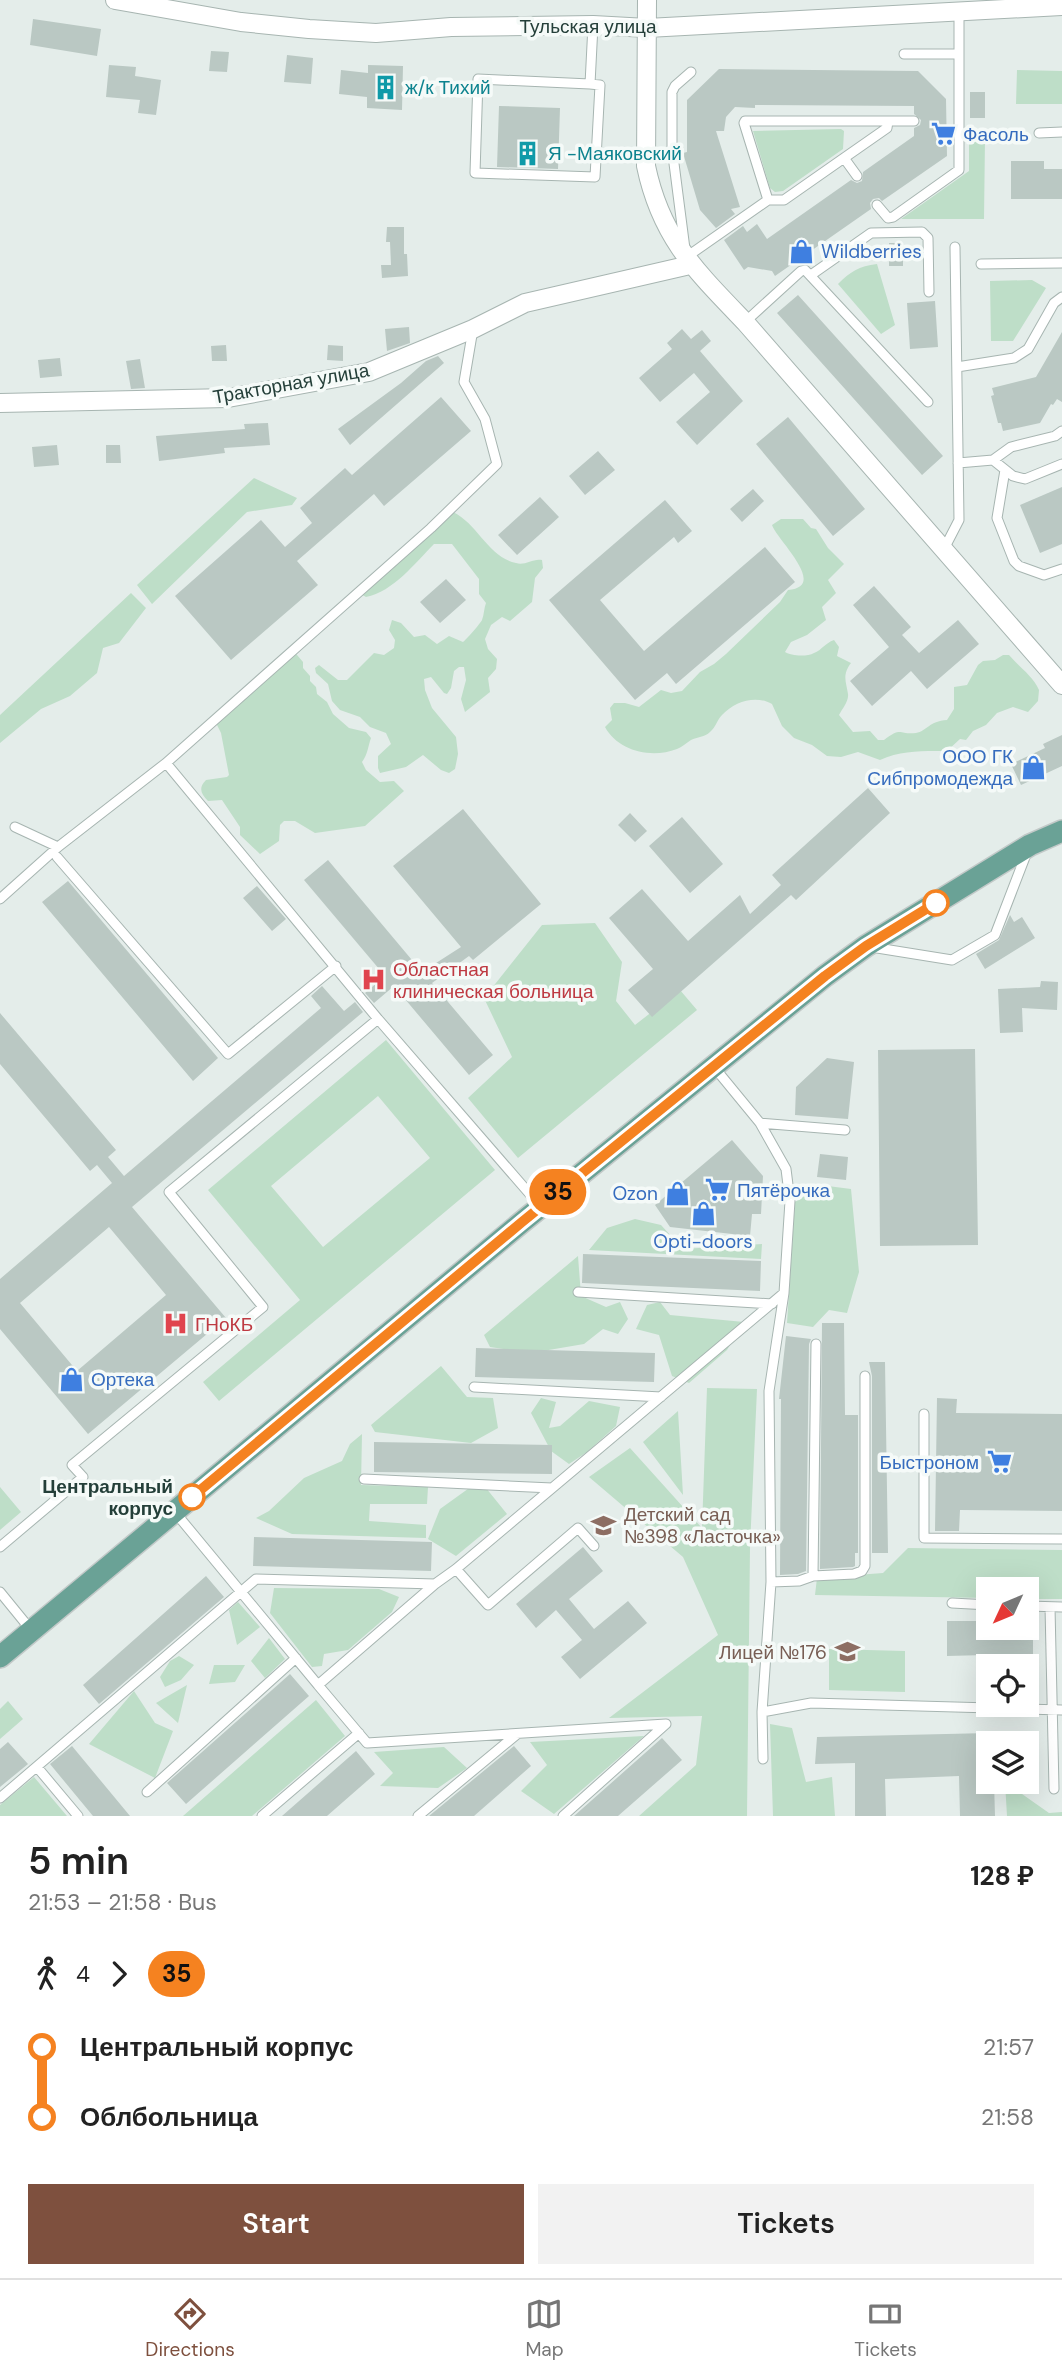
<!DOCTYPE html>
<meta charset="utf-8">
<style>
:root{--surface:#fff;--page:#f2f2f2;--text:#222;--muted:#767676;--line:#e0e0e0;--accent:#7e503e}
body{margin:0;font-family:"DM Sans",sans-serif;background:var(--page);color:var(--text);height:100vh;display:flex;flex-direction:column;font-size:26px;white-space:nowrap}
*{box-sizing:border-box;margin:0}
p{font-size:23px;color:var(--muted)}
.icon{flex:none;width:38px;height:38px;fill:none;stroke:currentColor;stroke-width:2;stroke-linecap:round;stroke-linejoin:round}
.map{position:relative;height:1816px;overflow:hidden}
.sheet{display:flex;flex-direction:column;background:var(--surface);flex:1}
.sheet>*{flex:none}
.badge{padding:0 14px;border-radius:23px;font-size:24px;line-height:46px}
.needle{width:46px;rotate:226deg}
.controls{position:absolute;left:976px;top:1577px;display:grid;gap:14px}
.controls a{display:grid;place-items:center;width:63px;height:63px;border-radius:0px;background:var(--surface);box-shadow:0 7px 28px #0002;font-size:35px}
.map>.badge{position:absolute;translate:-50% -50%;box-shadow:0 0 0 4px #fff}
.legs{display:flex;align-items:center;gap:10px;height:77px;padding:0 28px;font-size:23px}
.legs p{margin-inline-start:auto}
.summary{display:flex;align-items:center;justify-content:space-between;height:119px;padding:0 28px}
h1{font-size:38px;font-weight:600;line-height:52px}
.primary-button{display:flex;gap:14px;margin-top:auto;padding:14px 28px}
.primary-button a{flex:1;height:80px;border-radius:0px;background:var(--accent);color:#fff;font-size:28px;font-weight:600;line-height:80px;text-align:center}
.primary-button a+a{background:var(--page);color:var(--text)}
ul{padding:0 28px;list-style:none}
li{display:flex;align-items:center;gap:24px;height:70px;font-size:26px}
li i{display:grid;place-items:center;width:10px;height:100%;margin:0 9px;background:currentColor}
li i::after{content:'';width:18px;height:18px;margin:-9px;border:5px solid;border-radius:50%;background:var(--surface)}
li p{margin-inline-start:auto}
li:first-child i{background:linear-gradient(#0000 50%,currentColor 0)}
li:last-child i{background:linear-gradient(currentColor 50%,#0000 0)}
.tab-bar{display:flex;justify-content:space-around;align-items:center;height:98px;border-top:2px solid var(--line);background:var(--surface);font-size:19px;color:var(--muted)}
.tab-bar a{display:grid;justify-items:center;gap:4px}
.tab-bar .on{color:var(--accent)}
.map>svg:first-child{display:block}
.green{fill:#bedec8;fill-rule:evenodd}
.building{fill:#bac8c3;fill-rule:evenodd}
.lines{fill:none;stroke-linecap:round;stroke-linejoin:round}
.service-casing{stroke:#a7b5b1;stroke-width:11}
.minor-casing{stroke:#a7b5b1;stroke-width:20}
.primary-casing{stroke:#c2c9c8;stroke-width:24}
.service{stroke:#fff;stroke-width:9}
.minor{stroke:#fff;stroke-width:18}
.primary{stroke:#6aa296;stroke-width:21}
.line-1-casing{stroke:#fff;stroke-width:16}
.line-1{stroke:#f58220;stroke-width:10}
.stop-1-dot{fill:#fff;stroke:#f58220;stroke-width:3.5}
.labels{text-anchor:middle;stroke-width:7;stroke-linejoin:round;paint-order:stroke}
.street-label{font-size:19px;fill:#243f39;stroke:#f5faf8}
.culture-label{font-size:19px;fill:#0d838f;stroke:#f5faf8;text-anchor:start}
.shop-label{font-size:19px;fill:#366cbe;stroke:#f5faf8;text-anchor:start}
.health-label{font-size:19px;fill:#be3a42;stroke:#f5faf8;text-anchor:start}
.stop-label{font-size:19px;font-weight:bold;fill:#243f39;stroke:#f5faf8;text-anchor:end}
.education-label{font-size:19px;fill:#785e54;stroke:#f5faf8;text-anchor:start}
</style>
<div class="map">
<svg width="1062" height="1816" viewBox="0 0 1062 1816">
<rect width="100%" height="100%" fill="#e4edea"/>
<path class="green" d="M1017 70 1062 71V104H1016Z
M841 129 844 131 843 149 783 191 775 192 770 188 753 131Z
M969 139H985L984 219H901L969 171Z
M877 264 895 325 881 334 838 284C850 272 859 266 877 264Z
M1032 280 1046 288 1013 341H991L990 281Z
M254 478 297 498 292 505 247 512 152 604 137 585Z
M453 512C478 524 488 557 516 563 525 566 533 558 542 560L543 568 535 578 532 602 510 621 502 617 491 625 485 639 488 649 497 659 496 669 488 678 490 692 465 712 461 699 466 680 464 667H459L454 671 451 688 447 694 444 693 431 677 424 679 425 690 432 708 456 737 458 754 455 769 449 773 441 770 423 755 406 767 380 773 378 768V756L391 744 386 733 370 727 360 717 340 710 332 701 328 684 316 673 315 668 319 665 338 680H347L374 653 384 655 394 648 395 640 389 630 392 620 401 623 414 637 425 635 437 644 449 636 463 642C466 640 480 624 482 620 484 615 484 608 486 603L479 594V579L452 544H434C416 562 393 592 366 597L359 593Z
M781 519H803L811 528 816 529 828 548 844 564 828 580 836 593 822 607 826 620 807 635 791 642 785 652C791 656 807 657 814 653 822 650 825 643 834 640L839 647 837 656 851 663C842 675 846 681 848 694 849 701 842 709 839 715L853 732 870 731 878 740H884C902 726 899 735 916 733 927 731 929 721 947 720L954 709V687L967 685 978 665 983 661 995 660 1003 655H1009C1019 667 1033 676 1039 690L1038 701 1028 712 1013 707 997 713 986 725 973 731 966 740 960 739 947 751C923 751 902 750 880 760L858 752 841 757 827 756 812 745 794 738 782 726 772 704C756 695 735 701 722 715 717 720 716 727 710 732 705 737 697 737 691 740 686 743 682 747 677 749 651 759 618 751 605 727L612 720 610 708 614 703H625L639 707 661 690 671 693 682 691 700 672 714 664 726 654 780 602 788 590C829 587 777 540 772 525Z
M131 593 146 608 119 643 103 648 97 673 70 696 41 709 0 743V715Z
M292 649 303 662V668L310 676V681L316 687 317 694 327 702 333 714 349 728 366 732 371 738C368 746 368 754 362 762L366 770 380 782 394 781 404 791 365 826 315 833 295 821H284L280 825 279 841 260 854 240 835V827L222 800 208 801C201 794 198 788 206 780L227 777 229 775 221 733 213 717Z
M595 923 622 962 616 1001 635 1025 680 990 697 1010 518 1158 468 1098 512 1057 484 998 542 925Z
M386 1040 495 1170 219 1401 203 1382 300 1300 208 1190ZM378 1096 430 1158 323 1247 271 1186Z
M820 1185 851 1189 859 1272 847 1313 829 1310 813 1327 787 1323 795 1202Z
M635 1219 661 1225 683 1249 762 1244 761 1259 589 1250 607 1228Z
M578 1256 581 1296 606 1307 620 1302 628 1319 618 1334 603 1329 584 1344 531 1353 490 1347 484 1335Z
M660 1302 670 1315 744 1322 727 1350 689 1383 672 1376 659 1335 636 1329 647 1305Z
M441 1366 467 1397 493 1398 498 1428 471 1443 375 1432 371 1425Z
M707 1388 757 1389 750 1547 747 1816H639L696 1765 702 1716 609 1718 718 1635 683 1557 589 1477 630 1448 702 1528Z
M541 1398 556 1402 549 1428 560 1426 589 1401 620 1407 616 1426 587 1452 569 1464 551 1451 531 1413Z
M678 1411 683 1495 643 1442Z
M362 1434 361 1485 428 1487 427 1504H370L369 1521 426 1525V1538L292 1534 256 1518 269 1511 304 1478 342 1461 350 1444Z
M472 1486 486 1488 507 1514 456 1556 428 1539 440 1509Z
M0 1487 21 1512 0 1530Z
M908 1548 1062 1550V1599H1027V1589H989V1598L815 1595 817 1578 883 1573Z
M274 1588 379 1589 399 1597 392 1612 348 1650 324 1654 322 1666 312 1667 270 1613Z
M238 1602 260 1627 237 1645 229 1610Z
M269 1638 285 1659 265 1678 251 1661Z
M829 1649 905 1651V1692L829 1690Z
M179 1656 194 1665 181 1680 165 1687 160 1677 170 1661Z
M214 1665H245L235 1682 209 1684Z
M187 1685 178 1723 156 1703Z
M134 1691 155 1723 173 1731 155 1778 89 1744Z
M316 1700 345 1736 252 1816H183Z
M8 1701 23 1719 0 1739V1709Z
M770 1724 792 1728 806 1782 832 1777 835 1816H773Z
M644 1736 554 1814 521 1791 547 1765 530 1742Z
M444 1747 467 1768 438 1788 380 1786 393 1773 374 1752Z
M34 1777 67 1816H0V1805Z
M1005 1782 1049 1813 1062 1812V1816H1007Z"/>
<path class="building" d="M33 19 101 29 97 56 30 45Z
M211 51 229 52 227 72 209 71Z
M287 55 313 58 311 84 284 82Z
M109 65 136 67 135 76 161 80 156 115 138 113 140 100 106 97Z
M368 65 403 66 402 110 367 108V97L339 94 341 70 368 73Z
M719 69 918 71 946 99 947 156 882 201 879 198 873 199 870 203 871 209 775 276 772 271 748 267 744 270 724 240 743 226 747 232 757 224 767 239 851 180 857 183 862 181 863 172 914 136V128L920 125 921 120 914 114V106L755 105V108L735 107 726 117 724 131H716L740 207 731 209 735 214 716 228 700 210 683 153 687 152V100Z
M970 92H985V118H970Z
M499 106 560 108 558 169 497 167Z
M1011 161H1044V169H1062V199H1011Z
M387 227H404V254H407L408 276 382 278 381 265H391L390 242H386Z
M889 243H903V266H889Z
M798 295 943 456 922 475 777 313Z
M935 301 938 347 910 349 907 303Z
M409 327 410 343 387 351 385 329Z
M682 329 691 339 702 330 711 341 700 351 743 401 697 445 676 422 710 392 694 373 660 402 639 378 672 349 667 343Z
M1062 332V402L1057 399 1053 405 1051 404 1040 423 1003 431 1001 423H998L991 396 994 395 992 388 1036 377Z
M226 345 227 361H212L211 346Z
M328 345 343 346V361L327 360Z
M438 356 444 363 350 445 338 429 401 383 426 361Z
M60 358 62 376 40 378 38 360Z
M140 359 145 388 131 389 126 361Z
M441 397 471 431 384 506 374 494 297 561 318 585 231 660 175 596 261 520 285 547 312 523 300 508 345 468 352 475Z
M788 417 865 509 833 536 756 444Z
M268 423 270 445 224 448 225 453 159 461 156 436 245 429 244 424Z
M57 445 59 465 34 467 32 447Z
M106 445H120L121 463H106Z
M598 451 615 470 585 495 569 476Z
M1062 487V544L1040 553 1020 505Z
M753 489 764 501 742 522 730 509Z
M540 497 559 517 517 555 498 535Z
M665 500 692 531 678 543 674 537 600 600 644 651 765 547 795 582 676 684 667 673 635 700 549 600Z
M446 579 466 600 440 623 420 602Z
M874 586 911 627 902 635 919 653 958 620 979 644 927 689 911 671 872 706 850 681 889 647 853 605Z
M1062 735V766L1021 785 1011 764 1045 748 1043 744Z
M868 788 890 813 796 900 791 895 652 1017 628 990 653 969 609 918 642 889 688 941 740 895 750 914 781 885 772 875Z
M463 809 541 904 473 960 469 956 432 983 493 1055 469 1075 394 986 374 1003 365 993 385 976 304 880 328 860 422 972 461 947 393 866Z
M630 813 647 831 635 842 618 825Z
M682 817 723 864 690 893 649 846Z
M68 881 218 1058 193 1081 42 902Z
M257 886 286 919 272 931 243 898Z
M1010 915 1014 922 1022 917 1035 938 985 969 976 954 999 940Z
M1041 981 1058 982 1057 1010 1022 1008 1023 1032 1000 1033 998 989 1040 987Z
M322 986 344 1011 355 1002 363 1012 132 1207 226 1318 88 1434 0 1329V1279L112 1183 97 1165 90 1171 0 1064V1013L116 1150 108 1157 124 1176 321 1008 311 996ZM109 1227 166 1295 77 1371 20 1303Z
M975 1049 978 1245 880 1246 878 1050Z
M827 1058 854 1062 848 1119 795 1115 796 1087Z
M732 1140 763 1176 761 1214H752L750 1236 670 1227 655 1205Z
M820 1154 848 1157 846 1180 817 1177Z
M583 1254 761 1261 760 1291 582 1283Z
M822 1323H844L845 1415H858V1553H855V1566L853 1567 820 1569Z
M786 1336 811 1339 809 1344 806 1571 798 1574 780 1575 781 1399H779Z
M476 1348 655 1353 654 1382 475 1377Z
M869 1362H885L888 1553H872V1376Z
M937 1398 957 1399 956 1413 1062 1414V1511L960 1510 959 1531H935Z
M374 1442 552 1445V1474L374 1472Z
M254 1537 432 1542 431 1571 253 1566Z
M583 1547 603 1571 569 1599 594 1629 628 1601 647 1623 580 1679 561 1657 582 1640 556 1610 536 1628 516 1604Z
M206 1576 224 1597 99 1704 83 1685Z
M947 1621H989V1628H1033V1666H985V1655L947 1656Z
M290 1674 309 1696 186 1804 167 1783Z
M989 1733V1782H994L995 1816H960L959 1776 885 1779 886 1816H855V1763L815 1764 817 1737Z
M662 1738 682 1760 618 1816H574Z
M8 1742 28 1764 0 1787V1749Z
M72 1746 130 1816H93L50 1764Z
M514 1746 531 1766 474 1816H429Z
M356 1751 375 1774 327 1816H282Z"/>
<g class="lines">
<defs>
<path id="service" d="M904 54H959
M590 84 478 79 475 173 595 177 600 85 590 84 593 25
M888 121H914
M1039 133 1062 132
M768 200 744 123 745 121H888L887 128 844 158
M877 205 888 218 893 217 959 170V11
M685 249 672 148V92L675 86 691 72
M685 258 768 200H784L844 158 857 176
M981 264 1062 263
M811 275 871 233 922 232 928 238 929 292
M745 322 801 271 805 270 928 402
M957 367 1014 358 1028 349 1054 303 1062 297
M993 460 1011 447 1055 436 1062 431
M958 463 993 460 1013 476 1025 479 1062 464
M1005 470 997 518 1014 561 1019 566 1044 575 1062 569
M944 549 959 520 955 247
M166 763 378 1019
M15 827 58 847
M57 857 228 1054 336 966
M0 899 58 847 166 763 431 528 497 464 485 419 464 382 473 329
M871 947 952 960 995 935 1027 852
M760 1123 845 1130
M578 1292 772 1304
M474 1387 661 1397
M924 1414V1538L1062 1539
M364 1479 552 1488
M174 1511 318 1685 435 1584 456 1569 784 1293 790 1201 786 1169 760 1123 714 1067
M0 1547 83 1477 72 1465 263 1307 169 1192 378 1019 541 1207
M456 1569 488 1605 578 1528 594 1546
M813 1576 816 1344
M771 1582 799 1581 813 1576 854 1574 862 1571 865 1566V1376
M0 1592 31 1630
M952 1603 989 1605
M1027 1606 1062 1607
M1050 1607 1054 1789
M318 1685 367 1743 666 1724
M762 1712 811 1703 1062 1710
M763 1759 762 1712 771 1582 769 1391 784 1293
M37 1767 78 1816
M147 1792 296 1658
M0 1798 256 1579 435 1584
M262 1816 359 1733
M418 1816 516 1735
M563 1816 666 1724"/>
<path id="minor" d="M115 0 241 22 309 29 376 33 451 27 593 25 647 28 1062 6
M647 0 646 166C661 238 696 271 745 322L1062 685
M0 403 228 398 369 372 473 329 525 303 690 265"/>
<path id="primary" d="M0 1657 522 1222 825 976 866 946 1030 845 1062 831"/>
</defs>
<use href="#service" class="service-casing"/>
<use href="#minor" class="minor-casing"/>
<use href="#primary" class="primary-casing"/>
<use href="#service" class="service"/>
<use href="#minor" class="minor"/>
<use href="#primary" class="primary"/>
</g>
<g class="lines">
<defs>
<path id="line-1" d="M192 1497 522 1222 825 976 866 946 936 903"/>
</defs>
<use href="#line-1" class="line-1-casing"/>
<use href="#line-1" class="line-1"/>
</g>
<defs>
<symbol id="building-bare" viewBox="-9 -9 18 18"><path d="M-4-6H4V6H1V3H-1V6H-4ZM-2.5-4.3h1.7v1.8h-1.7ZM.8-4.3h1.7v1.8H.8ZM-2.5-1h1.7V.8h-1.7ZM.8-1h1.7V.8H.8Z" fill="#0f9aa8" stroke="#f5faf8" stroke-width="2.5" paint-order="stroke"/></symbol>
<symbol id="supermarket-bare" viewBox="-9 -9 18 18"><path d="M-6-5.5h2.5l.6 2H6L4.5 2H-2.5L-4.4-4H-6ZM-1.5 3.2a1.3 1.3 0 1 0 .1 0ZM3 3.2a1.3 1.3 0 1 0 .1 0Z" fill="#3f7fe0" stroke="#f5faf8" stroke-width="2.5" paint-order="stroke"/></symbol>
<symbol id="shop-bare" viewBox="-9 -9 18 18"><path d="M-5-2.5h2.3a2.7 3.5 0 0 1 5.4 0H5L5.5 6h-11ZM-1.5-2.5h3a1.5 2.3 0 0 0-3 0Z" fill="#3f7fe0" stroke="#f5faf8" stroke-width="2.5" paint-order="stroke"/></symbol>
<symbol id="hospital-bare" viewBox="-9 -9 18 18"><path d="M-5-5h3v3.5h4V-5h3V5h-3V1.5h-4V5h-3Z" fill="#e0444e" stroke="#f5faf8" stroke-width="2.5" paint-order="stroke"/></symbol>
<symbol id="school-bare" viewBox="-9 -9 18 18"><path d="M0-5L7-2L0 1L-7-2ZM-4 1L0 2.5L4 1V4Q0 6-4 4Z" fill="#8d6e63" stroke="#f5faf8" stroke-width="2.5" paint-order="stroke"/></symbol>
</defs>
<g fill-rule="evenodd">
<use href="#building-bare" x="368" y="70" width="35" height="35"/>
<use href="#supermarket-bare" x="926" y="116" width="35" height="35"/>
<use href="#building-bare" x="510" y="136" width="35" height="35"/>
<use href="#shop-bare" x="784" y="234" width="35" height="35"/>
<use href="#shop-bare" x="1016" y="750" width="35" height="35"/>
<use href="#hospital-bare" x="356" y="962" width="35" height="35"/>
<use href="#supermarket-bare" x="700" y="1172" width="35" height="35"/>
<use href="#shop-bare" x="660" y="1176" width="35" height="35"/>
<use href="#shop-bare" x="686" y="1196" width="35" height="35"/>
<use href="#hospital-bare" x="158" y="1306" width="35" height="35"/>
<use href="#shop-bare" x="54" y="1362" width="35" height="35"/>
<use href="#supermarket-bare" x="982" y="1444" width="35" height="35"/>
<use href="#school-bare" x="586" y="1508" width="35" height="35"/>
<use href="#school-bare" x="830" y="1634" width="35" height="35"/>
</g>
<g class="stop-1-dot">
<circle cx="936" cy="903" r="12"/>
<circle cx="192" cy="1497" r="12"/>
</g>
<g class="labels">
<g class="street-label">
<text x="588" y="33">Тульская улица</text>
<text transform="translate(291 383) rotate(-10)" y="7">Тракторная улица</text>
</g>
<g class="culture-label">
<text x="405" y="94">ж/к Тихий</text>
<text x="548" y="160">Я -Маяковский</text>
</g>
<g class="shop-label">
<text x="963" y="141">Фасоль</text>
<text x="821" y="258">Wildberries</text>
<text x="1013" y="763" text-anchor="end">ООО ГК<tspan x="1013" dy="22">Сибпромодежда</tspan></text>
<text x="737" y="1197">Пятёрочка</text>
<text x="658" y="1200" text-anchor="end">Ozon</text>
<text x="703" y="1248" text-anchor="middle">Opti-doors</text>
<text x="91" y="1386">Ортека</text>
<text x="979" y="1469" text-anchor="end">Быстроном</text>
</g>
<g class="health-label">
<text x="393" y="976">Областная<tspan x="393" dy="22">клиническая больница</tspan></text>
<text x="195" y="1331">ГНоКБ</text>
</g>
<g class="stop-label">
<text x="173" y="1493">Центральный<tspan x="173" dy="22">корпус</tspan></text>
</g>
<g class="education-label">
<text x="624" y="1521">Детский сад<tspan x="624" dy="22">№398 «Ласточка»</tspan></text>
<text x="827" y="1659" text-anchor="end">Лицей №176</text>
</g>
</g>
</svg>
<div class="controls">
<a><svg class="needle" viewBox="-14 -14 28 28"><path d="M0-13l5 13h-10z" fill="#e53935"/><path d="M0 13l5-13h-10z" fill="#767676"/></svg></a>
<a><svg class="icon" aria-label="locate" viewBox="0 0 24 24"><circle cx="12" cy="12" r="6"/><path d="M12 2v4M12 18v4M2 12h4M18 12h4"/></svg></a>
<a><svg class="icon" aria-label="layers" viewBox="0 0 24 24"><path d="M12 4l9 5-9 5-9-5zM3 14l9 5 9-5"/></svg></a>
</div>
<b class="badge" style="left:558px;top:1192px;background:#f58220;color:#111">35</b>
</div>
<section class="sheet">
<div class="summary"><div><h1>5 min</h1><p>21:53 – 21:58 · Bus</p></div><b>128 ₽</b></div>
<div class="legs"><svg class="icon" aria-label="walk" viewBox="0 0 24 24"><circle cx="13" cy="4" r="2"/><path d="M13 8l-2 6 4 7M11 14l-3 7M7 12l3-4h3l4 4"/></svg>4<svg class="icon" aria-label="forward" viewBox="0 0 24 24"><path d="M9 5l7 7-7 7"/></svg><b class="badge" style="background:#f58220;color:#111">35</b></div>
<ul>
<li><i style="color:#f58220"></i><b>Центральный корпус</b><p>21:57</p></li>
<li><i style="color:#f58220"></i><b>Облбольница</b><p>21:58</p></li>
</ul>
<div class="primary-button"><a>Start</a><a>Tickets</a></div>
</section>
<nav class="tab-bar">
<a class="on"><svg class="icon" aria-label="directions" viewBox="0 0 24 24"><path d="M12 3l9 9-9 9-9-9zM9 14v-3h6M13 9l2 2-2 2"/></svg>Directions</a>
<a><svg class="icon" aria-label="map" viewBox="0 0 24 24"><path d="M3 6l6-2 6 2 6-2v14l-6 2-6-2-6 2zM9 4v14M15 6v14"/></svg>Map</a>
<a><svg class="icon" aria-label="tickets" viewBox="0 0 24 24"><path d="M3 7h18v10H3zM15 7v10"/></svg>Tickets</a>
</nav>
